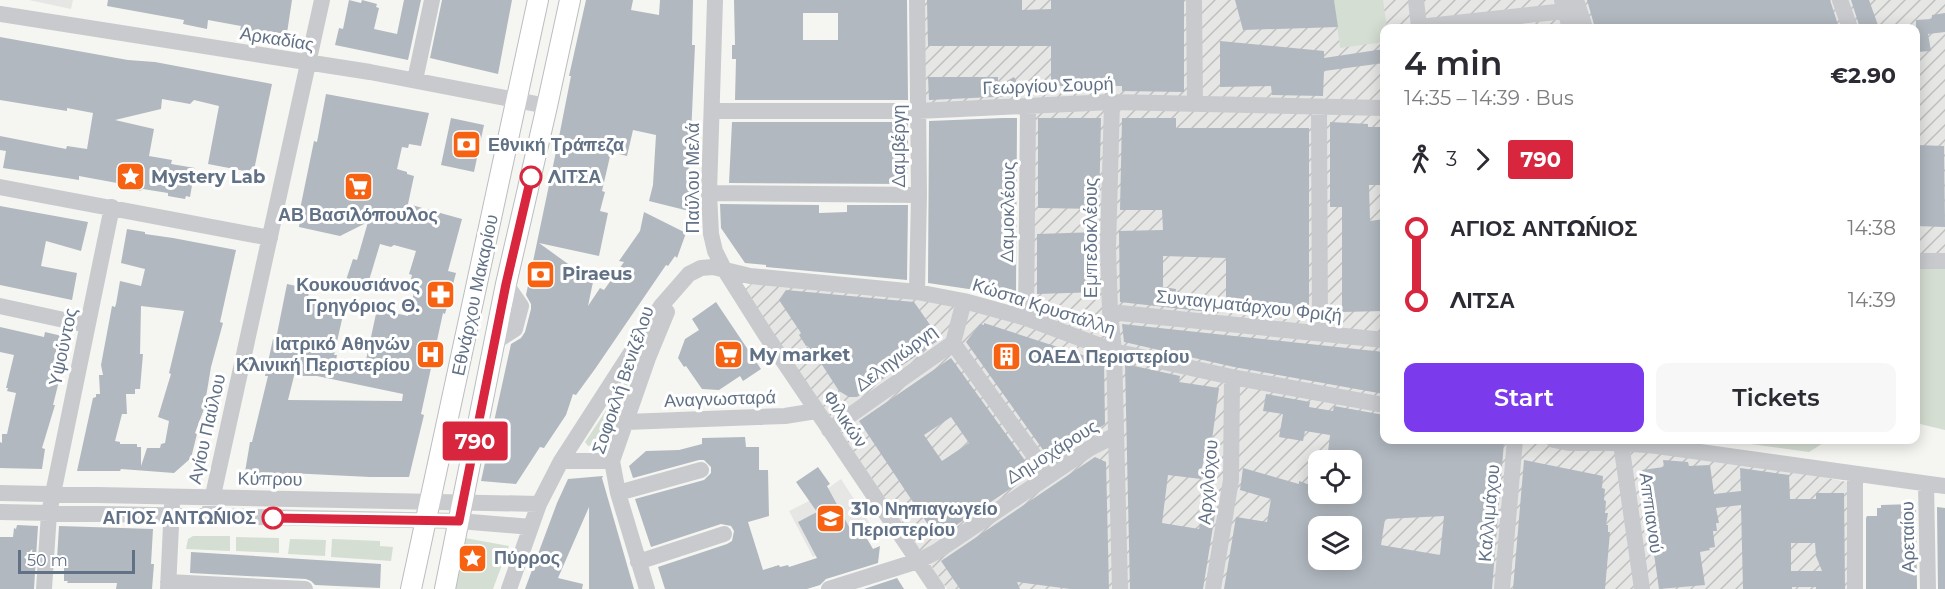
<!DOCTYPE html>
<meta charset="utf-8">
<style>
:root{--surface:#fff;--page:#f7f7f7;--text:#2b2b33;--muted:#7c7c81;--accent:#7c3aed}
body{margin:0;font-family:Montserrat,sans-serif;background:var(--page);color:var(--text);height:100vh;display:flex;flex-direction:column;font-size:22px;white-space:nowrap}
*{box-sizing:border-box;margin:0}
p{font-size:20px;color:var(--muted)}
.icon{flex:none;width:33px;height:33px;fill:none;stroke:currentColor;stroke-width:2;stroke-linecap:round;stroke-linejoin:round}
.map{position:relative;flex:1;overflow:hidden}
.drawer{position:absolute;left:1380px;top:24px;width:540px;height:420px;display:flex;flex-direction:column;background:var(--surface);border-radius:12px;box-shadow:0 3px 15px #0003}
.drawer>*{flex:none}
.badge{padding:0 12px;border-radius:4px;font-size:21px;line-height:39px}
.tools{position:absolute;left:1308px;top:450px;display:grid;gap:12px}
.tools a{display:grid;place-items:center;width:54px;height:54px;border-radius:12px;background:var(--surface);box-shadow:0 3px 15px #0003;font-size:30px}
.scale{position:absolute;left:18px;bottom:15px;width:117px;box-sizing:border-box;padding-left:6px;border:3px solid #617186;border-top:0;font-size:16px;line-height:21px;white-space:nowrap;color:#617186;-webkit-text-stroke:4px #fff;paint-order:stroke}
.map>.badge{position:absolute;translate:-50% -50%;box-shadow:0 0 0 3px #fff}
.legs{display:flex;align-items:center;gap:9px;height:66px;padding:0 24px;font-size:20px}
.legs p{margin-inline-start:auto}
.overview{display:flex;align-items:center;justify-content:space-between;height:102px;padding:0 24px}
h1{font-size:33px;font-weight:600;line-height:45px}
.action{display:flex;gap:12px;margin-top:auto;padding:12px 24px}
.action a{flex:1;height:69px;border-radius:12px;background:var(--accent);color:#fff;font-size:24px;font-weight:600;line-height:69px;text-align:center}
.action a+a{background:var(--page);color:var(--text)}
ul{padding:0 24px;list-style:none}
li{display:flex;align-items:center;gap:21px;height:72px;font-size:22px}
li i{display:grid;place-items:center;width:9px;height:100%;margin:0 8px;background:currentColor}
li i::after{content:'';width:15px;height:15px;margin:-8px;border:4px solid;border-radius:50%;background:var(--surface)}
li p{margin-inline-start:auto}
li:first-child i{background:linear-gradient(#0000 50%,currentColor 0)}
li:last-child i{background:linear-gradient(currentColor 50%,#0000 0)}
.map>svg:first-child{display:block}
.built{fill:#e6e6e5}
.industrial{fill:url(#industrial-furrows);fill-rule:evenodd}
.green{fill:#d5ded2}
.building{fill:#b1b8bf;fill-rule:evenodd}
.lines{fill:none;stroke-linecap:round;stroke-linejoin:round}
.major-casing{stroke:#babdc1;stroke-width:22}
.minor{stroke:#c8cace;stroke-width:16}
.major{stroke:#fff;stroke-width:20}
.line-1-casing{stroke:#fff;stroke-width:14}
.line-1{stroke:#d7263d;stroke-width:9}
.stop-1-dot{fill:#fff;stroke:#d7263d;stroke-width:3}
.labels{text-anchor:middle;stroke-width:6;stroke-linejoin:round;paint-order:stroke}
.street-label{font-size:18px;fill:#617186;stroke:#fff}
.poi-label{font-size:18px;font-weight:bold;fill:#617186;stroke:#fff;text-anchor:start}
.stop-label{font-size:18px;font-weight:bold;fill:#617186;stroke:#fff;text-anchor:start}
</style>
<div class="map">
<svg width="1945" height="589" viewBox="0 0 1945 589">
<defs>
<pattern id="industrial-furrows" width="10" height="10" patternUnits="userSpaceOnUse" patternTransform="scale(1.5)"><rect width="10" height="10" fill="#e6e6e5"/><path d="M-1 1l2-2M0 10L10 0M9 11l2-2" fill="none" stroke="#bebfbf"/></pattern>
</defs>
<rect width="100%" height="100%" fill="#f5f6f1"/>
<path class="built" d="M29 0H73L71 9Z
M841 479 872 527 813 557 789 511 811 500Z"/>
<path class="industrial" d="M922 0H1945V253H1916V28H1384V440H1601L1785 468 1851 483V589H947L744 290 751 284 938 298 1029 326 1031 100 923 104ZM1318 460H1352V494H1318ZM1318 526H1352V560H1318Z"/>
<path class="green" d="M1334 0H1383L1387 28H1384V42L1340 48Z
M1916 268H1945V430L1916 423Z
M635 367 604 443 588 446 585 442Z
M1721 440H1828L1809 452Z
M193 536H230V551L186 549 188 539Z
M236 537 279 538V553L236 551Z
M465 538 509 546 493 589H454Z
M290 539 326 540 325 556 288 554Z
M332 539 380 541V546L393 547 391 561 331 557Z"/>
<path class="building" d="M108 0H292L287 33 281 32 280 37 240 30 241 26 208 20 207 29 183 24 184 20 107 6Z
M349 0 361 3 362 0 377 4 376 7 379 8 374 29 397 34 404 0H421L408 60 335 45 339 28 343 29Z
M442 0H512L498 74 430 58Z
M586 0H633L631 10 659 15 660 0H693L692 45H695L690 159H689L688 182 691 183 689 211 649 201 653 185 656 135 633 130 627 156 611 152 602 191 605 192 600 211 608 213 599 256 539 243 593 282 588 306 600 288 604 290 624 262 619 261 640 231 644 212 686 233 677 258 675 256 668 266 666 265 595 369 576 395 573 394 566 415 544 448 540 447 516 484 481 481 511 344 521 338 525 332 531 309V304L526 295 558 142 571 76H569Z
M734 0H907L908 100H735L736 59H732V45H735ZM803 13H838V40H803Z
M927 0H1022V10L1051 9V0H1184V92L1122 91V86H1051V46H928Z
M1235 0H1334L1338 27 1243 30Z
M1587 0H1830L1839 28H1595Z
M1851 0H1869L1879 28H1860Z
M1945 13V32L1928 34 1931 51 1916 52V20L1932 19V15Z
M0 37 128 60 155 62 272 84 254 170 250 169V172L208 164 219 106 194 100 190 104 162 99 161 109 115 120 154 129 149 156 172 160 171 164 195 168 190 197 186 196 185 199 168 196V193L143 189 140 191 117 188V183L79 176V180L3 168 6 151 0 150V136L66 149 67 146 87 149 93 113 67 108V111L0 100Z
M1220 41 1324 51V58L1384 49V63L1324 71 1323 96 1272 95 1271 86 1220 87Z
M928 77H998V86L1014 77 1022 92 1014 96 929 100Z
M326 94 429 113 421 146 409 144 408 148 402 147 397 169 407 172V174L414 176 408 204 462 219 448 271 456 273 445 314 443 313 421 414 424 415 409 477H370L289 473V474L245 472 250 442H252L268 376H265L273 339H276L287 284 310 289 308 297 345 306 334 355H337L335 364 358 371 360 364 365 365 377 309 408 316 417 281 411 279 412 275 409 274 416 251 394 245 391 247 380 244 367 287 346 280 353 259 357 260 368 222 340 236 299 227 300 220 298 219 314 141 317 142ZM294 376H317L403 394 402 401 288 400Z
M451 118 484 125 474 172 441 165Z
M1003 118H1017L1016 296 928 283 929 121Z
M1038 118H1101L1099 209 1038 208Z
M1122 118H1176V128H1309V311H1286V303H1226V258L1163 256V287L1176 289 1175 301 1209 304V312L1120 302 1119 231 1163 230 1162 210H1120Z
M732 122H908V184L729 183Z
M1330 122 1368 124V127H1384V185H1369L1370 221 1384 219V311L1342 312V207H1330Z
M1916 145 1944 146 1945 227 1916 226Z
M720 204 819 205V213L847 212V205H908L907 280 766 267V265L745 263 721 228Z
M0 206 88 222 81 251 46 241 41 266 77 273 72 300 0 285Z
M127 229 145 232V234L173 238 236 250 220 322 223 323 211 367 204 409 195 433 197 434 191 458 174 473 121 469 120 471H77L93 398 96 397V394H100L99 375H103L101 365 112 306 115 307 116 304 120 281 141 286 145 269 121 263ZM141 306 184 311 169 373 171 374 158 417 169 421 165 443 161 444 160 448H147L141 466V447H137V444H120V442L115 441 122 414H127L126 394H135V389H140L143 354H140Z
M1098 232 1099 292 1037 294V234Z
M786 290 914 302 940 339 857 397H849L839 391 815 354H814L808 346H806L799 335 801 333 779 300Z
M716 302 761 369 743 381 740 376 719 390 702 389 686 366 684 367 678 358 685 339 699 330 692 319Z
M984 323 1104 362 1105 424 1051 461 966 342 980 324 984 325Z
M1122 324 1384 352V394L1234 367 1124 342Z
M0 327 44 337 45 332 66 337 58 380 59 381 53 405H55L42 448 45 449 42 469 0 468V442L2 443V434H7L16 393 7 391 8 388H6L14 355 0 352Z
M951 358 1034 473 937 538 859 421ZM951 417 969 443 942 461 924 435Z
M1125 364 1180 376 1179 382 1219 388 1209 462H1203L1201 479 1168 475 1162 523 1199 529 1203 506 1216 508 1203 589H1130Z
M1266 394 1310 402 1309 407 1333 411 1334 406 1384 415V440H1496L1504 442 1492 589H1224L1236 517 1267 522 1271 499 1240 490 1243 468 1299 484V481L1318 488V494H1352V460H1327L1330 435 1305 431 1303 441 1279 437 1283 414 1263 411ZM1444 516 1440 555 1381 545 1385 519ZM1318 526H1352V560H1318Z
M745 437 746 447H759V470H768L769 516 748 522 763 570 779 565 780 567 788 565 789 567 817 558 798 522 817 512 796 482 818 467 830 484 827 486 854 536 863 532 873 549 880 546 878 563 826 579 820 585 807 589H665L658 567 727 544 732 541 734 531 731 526 721 524 651 547 635 499 704 480 711 473V467L704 460H699L633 478 629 466 646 451 679 450 702 444V438Z
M1095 457 1106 462 1109 589H1070L1017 582 1020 589H960L941 561Z
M1524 460 1603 476 1602 488 1605 489 1604 500 1606 501 1605 513H1608L1606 525H1608V532H1610L1605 589H1513Z
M1663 460 1688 462 1689 466 1710 465 1714 494 1741 491 1740 468 1789 475 1790 499H1816V493H1844L1845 589H1816V587H1792V589H1743L1741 505 1716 508 1719 523H1716L1717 531H1713L1715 547 1709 548 1710 550 1700 552 1705 585 1659 589 1642 470 1664 467ZM1791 543H1815L1816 556 1822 571H1791Z
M603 476 602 478 634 589H589V507L558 578 583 584 582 589H525L557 503 568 479Z
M1913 504 1916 509 1917 589H1866V518L1867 516H1877V508H1881V505Z
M1937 507 1945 508V589H1938Z
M17 525 38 526 34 589H0V537H13L14 528 16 529Z
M59 526 153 529 151 564H154L152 589H116L117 583H67L68 581H64V559H57Z
M191 552 381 564 380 588 315 585 311 581 306 579 190 573Z
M897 578 904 589H864Z"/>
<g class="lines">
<defs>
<path id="major" d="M411 589 538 0
M445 589 506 284 547 106 570 0"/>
</defs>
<use href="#major" class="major-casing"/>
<path class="minor" d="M715 0 709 193 711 234 715 251 724 269 765 334 937 589
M917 0 919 195 917 292
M1194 0 1195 104
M1416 0 1419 27 1565 11
M1562 0 1570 28
M1576 0 1585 28
M1840 0 1850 28
M0 14 370 72 547 106
M415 80 432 0
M1112 102 1108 248 1110 312 1114 351 1120 589
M1319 107 1320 332
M712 111H918L1112 102 1384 108
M0 187 270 238
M709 193 919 195
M1916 261H1945
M0 306 87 325
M1110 312 1384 340
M1026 318 1028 106
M495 342 515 329 521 306 506 284
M953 343 1049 476
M626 422 785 416 816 411
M829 430 953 343 964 301
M1554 440 1569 443H1621L1657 446 1945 486
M1621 443 1642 589
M561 461H612
M1855 475V589
M1926 484 1928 589
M0 493 539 504
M618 493 701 470
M210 509 322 0
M0 512 459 521 531 527
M638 562 724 534
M168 582 305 589
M44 589 49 513 112 207
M168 589 172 504
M509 589 539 504 561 461 661 306 689 274 701 268 713 267 750 276 917 292 964 301 1026 318 1114 351 1232 377 1384 405
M647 589 618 493 612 461 648 358 667 312
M829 589 918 561 936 552 1090 448 1116 435
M1213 589 1231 480 1232 377
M1502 589 1515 440"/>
<use href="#major" class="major"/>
</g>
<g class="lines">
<defs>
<path id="line-1" d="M273 518 459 521 506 284 531 177"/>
</defs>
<use href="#line-1" class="line-1-casing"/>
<use href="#line-1" class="line-1"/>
</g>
<defs>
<symbol id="bank-square" viewBox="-11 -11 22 22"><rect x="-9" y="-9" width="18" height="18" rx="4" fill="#f66212" stroke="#fff"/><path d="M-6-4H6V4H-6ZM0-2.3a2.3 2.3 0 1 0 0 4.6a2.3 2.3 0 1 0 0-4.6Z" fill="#fff"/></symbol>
<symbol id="sight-square" viewBox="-11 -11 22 22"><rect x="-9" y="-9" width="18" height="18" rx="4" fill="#f66212" stroke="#fff"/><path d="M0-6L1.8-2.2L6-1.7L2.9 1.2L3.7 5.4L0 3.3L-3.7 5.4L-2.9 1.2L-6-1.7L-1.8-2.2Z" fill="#fff"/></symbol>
<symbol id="supermarket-square" viewBox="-11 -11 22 22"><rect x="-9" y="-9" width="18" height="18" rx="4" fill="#f66212" stroke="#fff"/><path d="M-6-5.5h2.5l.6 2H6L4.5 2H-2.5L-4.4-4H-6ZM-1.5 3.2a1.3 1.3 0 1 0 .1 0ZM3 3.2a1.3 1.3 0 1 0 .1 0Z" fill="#fff"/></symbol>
<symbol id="pharmacy-square" viewBox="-11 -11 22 22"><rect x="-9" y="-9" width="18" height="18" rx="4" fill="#f66212" stroke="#fff"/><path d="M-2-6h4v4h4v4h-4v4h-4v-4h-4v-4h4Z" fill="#fff"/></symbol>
<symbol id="hospital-square" viewBox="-11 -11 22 22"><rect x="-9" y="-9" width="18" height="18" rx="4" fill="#f66212" stroke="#fff"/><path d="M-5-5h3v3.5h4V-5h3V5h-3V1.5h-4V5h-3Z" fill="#fff"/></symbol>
<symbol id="building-square" viewBox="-11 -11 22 22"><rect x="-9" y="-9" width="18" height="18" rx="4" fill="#f66212" stroke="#fff"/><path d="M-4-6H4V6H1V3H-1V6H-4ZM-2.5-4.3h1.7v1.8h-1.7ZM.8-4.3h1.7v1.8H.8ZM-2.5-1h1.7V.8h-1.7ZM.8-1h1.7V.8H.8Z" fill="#fff"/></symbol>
<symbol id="school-square" viewBox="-11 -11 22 22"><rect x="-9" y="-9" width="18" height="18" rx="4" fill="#f66212" stroke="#fff"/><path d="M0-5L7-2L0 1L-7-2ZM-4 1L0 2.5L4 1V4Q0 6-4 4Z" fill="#fff"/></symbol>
</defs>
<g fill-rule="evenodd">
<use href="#bank-square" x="450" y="128" width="33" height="33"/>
<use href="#sight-square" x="114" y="160" width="33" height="33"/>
<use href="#supermarket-square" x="342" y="170" width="33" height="33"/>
<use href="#bank-square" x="524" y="258" width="33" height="33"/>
<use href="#pharmacy-square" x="424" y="278" width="33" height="33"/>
<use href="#hospital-square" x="414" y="338" width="33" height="33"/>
<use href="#supermarket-square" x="712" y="338" width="33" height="33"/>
<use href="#building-square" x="990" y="340" width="33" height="33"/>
<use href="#school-square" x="814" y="502" width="33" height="33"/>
<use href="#sight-square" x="456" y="542" width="33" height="33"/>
</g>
<g class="stop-1-dot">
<circle cx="531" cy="177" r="10"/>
<circle cx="273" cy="518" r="10"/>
</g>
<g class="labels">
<g class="street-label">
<text transform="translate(277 39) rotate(9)" y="6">Αρκαδίας</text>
<text transform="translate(1048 86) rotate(-2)" y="6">Γεωργίου Σουρή</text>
<text transform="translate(899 146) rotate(-90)" y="6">Δαμβέργη</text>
<text transform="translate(693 178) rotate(-90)" y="6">Παύλου Μελά</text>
<text transform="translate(1008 212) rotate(-89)" y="6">Δαμοκλέους</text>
<text transform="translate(1091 238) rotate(-90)" y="6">Εμπεδοκλέους</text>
<text transform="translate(475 295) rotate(-78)" y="6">Εθνάρχου Μακαρίου</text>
<text transform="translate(1249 306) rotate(6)" y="6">Συνταγματάρχου Φριζή</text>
<text transform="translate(1044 307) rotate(18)" y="6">Κώστα Κρυστάλλη</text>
<text transform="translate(63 347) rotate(-78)" y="6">Υψούντος</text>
<text transform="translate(896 358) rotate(-37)" y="6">Δεληγιώργη</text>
<text transform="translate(623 380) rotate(-71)" y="6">Σοφοκλή Βενιζέλου</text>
<text transform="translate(720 399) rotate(-2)" y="6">Αναγνωσταρά</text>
<text transform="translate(845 419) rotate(56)" y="6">Φιλικών</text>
<text transform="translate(207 429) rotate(-77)" y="6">Αγίου Παύλου</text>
<text transform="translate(1052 452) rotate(-32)" y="6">Δημοχάρους</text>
<text transform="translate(270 479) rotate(1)" y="6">Κύπρου</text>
<text transform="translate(1208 482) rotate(-85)" y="6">Αρχιλόχου</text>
<text transform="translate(1489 513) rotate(-85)" y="6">Καλλιμάχου</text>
<text transform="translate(1651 513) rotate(82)" y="6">Αππιανού</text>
<text transform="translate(1908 537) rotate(-91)" y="6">Αρεταίου</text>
</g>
<g class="poi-label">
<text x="488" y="151">Εθνική Τράπεζα</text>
<text x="151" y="183">Mystery Lab</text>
<text x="358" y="221" text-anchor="middle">ΑΒ Βασιλόπουλος</text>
<text x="562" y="280">Piraeus</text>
<text x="420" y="291" text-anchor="end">Κουκουσιάνος<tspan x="420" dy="21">Γρηγόριος Θ.</tspan></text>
<text x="410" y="350" text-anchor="end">Ιατρικό Αθηνών<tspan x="410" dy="21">Κλινική Περιστερίου</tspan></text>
<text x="749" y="361">My market</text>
<text x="1028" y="363">ΟΑΕΔ Περιστερίου</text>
<text x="851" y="515">31ο Νηπιαγωγείο<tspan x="851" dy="21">Περιστερίου</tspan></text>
<text x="494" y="564">Πύρρος</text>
</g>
<g class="stop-label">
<text x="548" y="183">ΛΙΤΣΑ</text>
<text x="256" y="524" text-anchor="end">ΑΓΙΟΣ ΑΝΤΏΝΙΟΣ</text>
</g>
</g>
</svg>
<div class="tools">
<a><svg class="icon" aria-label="locate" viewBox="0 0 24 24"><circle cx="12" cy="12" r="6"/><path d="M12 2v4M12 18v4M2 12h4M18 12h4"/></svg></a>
<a><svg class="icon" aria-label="layers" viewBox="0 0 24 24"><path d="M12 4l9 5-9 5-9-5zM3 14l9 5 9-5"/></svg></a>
</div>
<div class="scale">50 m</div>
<b class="badge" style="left:475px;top:441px;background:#d7263d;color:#fff">790</b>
<section class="drawer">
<div class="overview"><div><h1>4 min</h1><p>14:35 – 14:39 · Bus</p></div><b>€2.90</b></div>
<div class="legs"><svg class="icon" aria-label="walk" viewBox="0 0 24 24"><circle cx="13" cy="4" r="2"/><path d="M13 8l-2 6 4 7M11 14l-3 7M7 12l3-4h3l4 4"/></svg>3<svg class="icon" aria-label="forward" viewBox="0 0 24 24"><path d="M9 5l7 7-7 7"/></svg><b class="badge" style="background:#d7263d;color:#fff">790</b></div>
<ul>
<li><i style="color:#d7263d"></i><b>ΑΓΙΟΣ ΑΝΤΏΝΙΟΣ</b><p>14:38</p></li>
<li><i style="color:#d7263d"></i><b>ΛΙΤΣΑ</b><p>14:39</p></li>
</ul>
<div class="action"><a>Start</a><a>Tickets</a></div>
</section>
</div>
